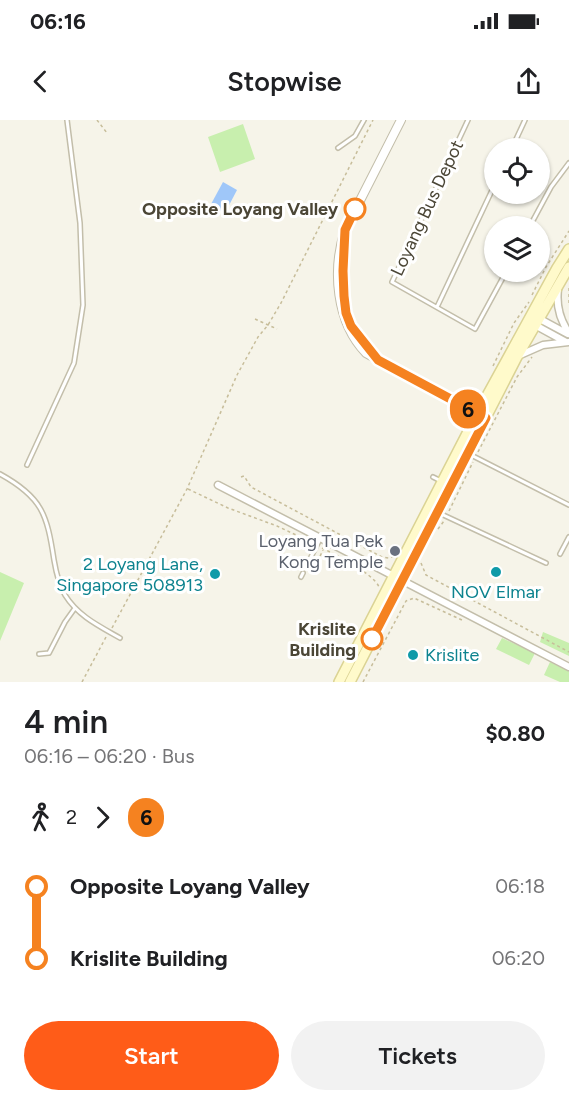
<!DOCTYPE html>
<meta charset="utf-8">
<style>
:root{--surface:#fff;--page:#f2f2f2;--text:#202124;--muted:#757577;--accent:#ff5c18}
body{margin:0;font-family:Figtree,sans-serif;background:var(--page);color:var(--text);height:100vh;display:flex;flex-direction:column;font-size:22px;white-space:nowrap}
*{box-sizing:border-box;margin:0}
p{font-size:20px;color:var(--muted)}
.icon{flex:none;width:33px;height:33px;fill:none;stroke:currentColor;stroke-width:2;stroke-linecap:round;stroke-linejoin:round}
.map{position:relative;height:562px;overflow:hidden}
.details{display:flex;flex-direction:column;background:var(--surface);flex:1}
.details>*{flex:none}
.badge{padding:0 12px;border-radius:20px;font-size:21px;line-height:39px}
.buttons{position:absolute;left:484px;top:18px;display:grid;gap:12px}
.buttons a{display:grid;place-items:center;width:66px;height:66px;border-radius:50%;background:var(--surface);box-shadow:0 2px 4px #0004;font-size:30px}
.map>.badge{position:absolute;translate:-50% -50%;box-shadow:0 0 0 3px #fff}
.legs{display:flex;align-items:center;gap:9px;height:66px;padding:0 24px;font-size:20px}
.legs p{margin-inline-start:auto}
.summary{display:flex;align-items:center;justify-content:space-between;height:102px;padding:0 24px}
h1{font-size:33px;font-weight:600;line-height:45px}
.cta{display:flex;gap:12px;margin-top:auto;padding:12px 24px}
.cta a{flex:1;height:69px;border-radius:36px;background:var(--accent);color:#fff;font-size:24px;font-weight:600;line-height:69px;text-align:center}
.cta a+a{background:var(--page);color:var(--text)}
ul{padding:0 24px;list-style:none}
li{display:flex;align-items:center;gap:21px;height:72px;font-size:22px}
li i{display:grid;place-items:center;width:9px;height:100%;margin:0 8px;background:currentColor}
li i::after{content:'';width:15px;height:15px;margin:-8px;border:4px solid;border-radius:50%;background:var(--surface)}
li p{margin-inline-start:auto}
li:first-child i{background:linear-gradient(#0000 50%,currentColor 0)}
li:last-child i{background:linear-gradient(currentColor 50%,#0000 0)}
.status{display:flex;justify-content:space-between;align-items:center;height:42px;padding:0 30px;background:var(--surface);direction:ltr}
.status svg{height:16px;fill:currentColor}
header{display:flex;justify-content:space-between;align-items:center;height:78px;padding:0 24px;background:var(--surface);font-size:27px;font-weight:600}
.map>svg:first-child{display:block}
.green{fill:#c8efae}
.water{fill:#9fc7f9}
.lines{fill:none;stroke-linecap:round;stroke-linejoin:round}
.service-casing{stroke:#c3beaa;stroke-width:6}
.minor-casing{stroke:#c3beaa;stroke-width:9}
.tertiary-casing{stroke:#c3beaa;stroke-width:10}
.secondary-casing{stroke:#dbd394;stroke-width:12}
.path{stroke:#c7bd9a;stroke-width:1.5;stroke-dasharray:3 3;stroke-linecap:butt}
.service{stroke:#fff;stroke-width:3}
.minor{stroke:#fff;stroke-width:6}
.tertiary{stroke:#fff;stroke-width:8}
.secondary{stroke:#fffacb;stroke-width:9}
.line-1-casing{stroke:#fff;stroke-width:14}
.line-1{stroke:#f58220;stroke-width:9}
.stop-1-dot{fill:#fff;stroke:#f58220;stroke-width:3}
.worship-dot{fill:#6b7280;stroke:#fff;stroke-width:2}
.culture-dot{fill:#0f9aa8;stroke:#fff;stroke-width:2}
.labels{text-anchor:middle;stroke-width:6;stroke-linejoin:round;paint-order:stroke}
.street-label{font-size:18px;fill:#4b4636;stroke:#fff}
.stop-label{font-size:18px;font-weight:bold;fill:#4b4636;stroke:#fff;text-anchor:end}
.worship-label{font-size:18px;fill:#5b616d;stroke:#fff;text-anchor:end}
.culture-label{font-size:18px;fill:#0d838f;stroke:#fff;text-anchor:end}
</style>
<div class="status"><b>06:16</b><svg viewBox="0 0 49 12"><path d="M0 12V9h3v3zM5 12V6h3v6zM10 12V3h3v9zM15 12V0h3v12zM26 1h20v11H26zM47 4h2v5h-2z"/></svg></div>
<header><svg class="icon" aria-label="back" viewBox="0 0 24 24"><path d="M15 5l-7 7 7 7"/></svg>Stopwise<svg class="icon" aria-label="share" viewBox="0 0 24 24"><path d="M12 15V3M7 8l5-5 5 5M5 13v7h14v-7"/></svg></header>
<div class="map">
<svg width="569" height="562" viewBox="0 0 569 562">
<rect width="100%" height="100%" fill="#f6f4e9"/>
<path class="green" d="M243 4 255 39 220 52 208 17Z
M0 452 24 463 0 521Z
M543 512 569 523V536L540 522Z
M502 518 535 533 529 545 496 529Z
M550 542 569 551V562H560L544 555Z"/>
<path class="water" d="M223 62 237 70 225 93 210 86Z"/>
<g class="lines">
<defs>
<path id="service" d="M468 0 392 162 475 209 506 152
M338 28 355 16 364 0
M512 28 525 0
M530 106 551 67 569 43
M437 187 495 64
M469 334 569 385
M27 345 74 243 83 185 80 103 67 0
M0 354C42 377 47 394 54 440 56 452 59 465 65 475 78 496 99 506 120 518
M433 357 441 361
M439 393 546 443
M560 434 569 417
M306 447 320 419
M301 457 303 453
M39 534 49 533 65 502 75 488"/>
<path id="minor" d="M558 169C556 185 560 200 569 213
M538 198 568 214
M533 204 566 222
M518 236 543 225 569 222
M218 365 569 547"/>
<path id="tertiary" d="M401 0 345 110C332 150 336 202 366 233L481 296
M462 286 468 298 469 309"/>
<path id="secondary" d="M339 562 477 294 557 148 569 129
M350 562 517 237 569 147"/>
</defs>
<use href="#service" class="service-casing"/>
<use href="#minor" class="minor-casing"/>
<use href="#tertiary" class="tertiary-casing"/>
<use href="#secondary" class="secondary-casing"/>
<path class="path" d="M97 0 107 13
M569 168V185
M532 175 546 147 569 111
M255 199 277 209
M493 246 514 203 529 182
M478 332 517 257 532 237
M241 357 244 356 251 367 382 437 389 438 395 436
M188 369 228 388 277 406 313 423
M449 391 473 342
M438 409 444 401
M322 428C336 435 373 453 379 467
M421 443 426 455 569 532
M315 447 323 430
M112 508 187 369 237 255 258 217 268 205 281 183 373 0
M82 562 106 517
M363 562 406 481 414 478 464 501"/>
<use href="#service" class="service"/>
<use href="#minor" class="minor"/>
<use href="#tertiary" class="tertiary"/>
<use href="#secondary" class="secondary"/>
</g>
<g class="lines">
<defs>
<path id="line-1" d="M355 89 345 110 343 151 344 176 346 193 351 206 378 240 486 298 372 519"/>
</defs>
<use href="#line-1" class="line-1-casing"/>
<use href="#line-1" class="line-1"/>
</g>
<g class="stop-1-dot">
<circle cx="355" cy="89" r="10"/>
<circle cx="372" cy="519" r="10"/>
</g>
<circle class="worship-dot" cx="395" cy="431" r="6"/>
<g class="culture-dot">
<circle cx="496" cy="452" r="6"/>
<circle cx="215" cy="454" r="6"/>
<circle cx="413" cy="535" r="6"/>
</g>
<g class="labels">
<g class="street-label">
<text transform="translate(427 88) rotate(-65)" y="6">Loyang Bus Depot</text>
</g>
<g class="stop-label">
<text x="338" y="95">Opposite Loyang Valley</text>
<text x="356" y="515">Krislite<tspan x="356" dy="21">Building</tspan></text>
</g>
<g class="worship-label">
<text x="383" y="427">Loyang Tua Pek<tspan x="383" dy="21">Kong Temple</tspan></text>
</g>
<g class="culture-label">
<text x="203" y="450">2 Loyang Lane,<tspan x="203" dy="21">Singapore 508913</tspan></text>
<text x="496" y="478" text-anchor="middle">NOV Elmar</text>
<text x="425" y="541" text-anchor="start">Krislite</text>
</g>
</g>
</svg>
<div class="buttons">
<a><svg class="icon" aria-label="locate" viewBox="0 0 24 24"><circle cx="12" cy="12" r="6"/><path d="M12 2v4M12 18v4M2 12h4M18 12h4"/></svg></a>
<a><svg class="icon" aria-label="layers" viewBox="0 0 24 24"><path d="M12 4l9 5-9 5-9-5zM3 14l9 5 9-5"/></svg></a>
</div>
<b class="badge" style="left:468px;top:289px;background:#f58220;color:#111">6</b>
</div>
<section class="details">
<div class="summary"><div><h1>4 min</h1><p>06:16 – 06:20 · Bus</p></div><b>$0.80</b></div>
<div class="legs"><svg class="icon" aria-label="walk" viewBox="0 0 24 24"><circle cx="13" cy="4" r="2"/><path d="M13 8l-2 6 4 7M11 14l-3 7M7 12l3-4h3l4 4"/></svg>2<svg class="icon" aria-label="forward" viewBox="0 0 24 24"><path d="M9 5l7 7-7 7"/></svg><b class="badge" style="background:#f58220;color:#111">6</b></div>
<ul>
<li><i style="color:#f58220"></i><b>Opposite Loyang Valley</b><p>06:18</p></li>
<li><i style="color:#f58220"></i><b>Krislite Building</b><p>06:20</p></li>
</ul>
<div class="cta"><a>Start</a><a>Tickets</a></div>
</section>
